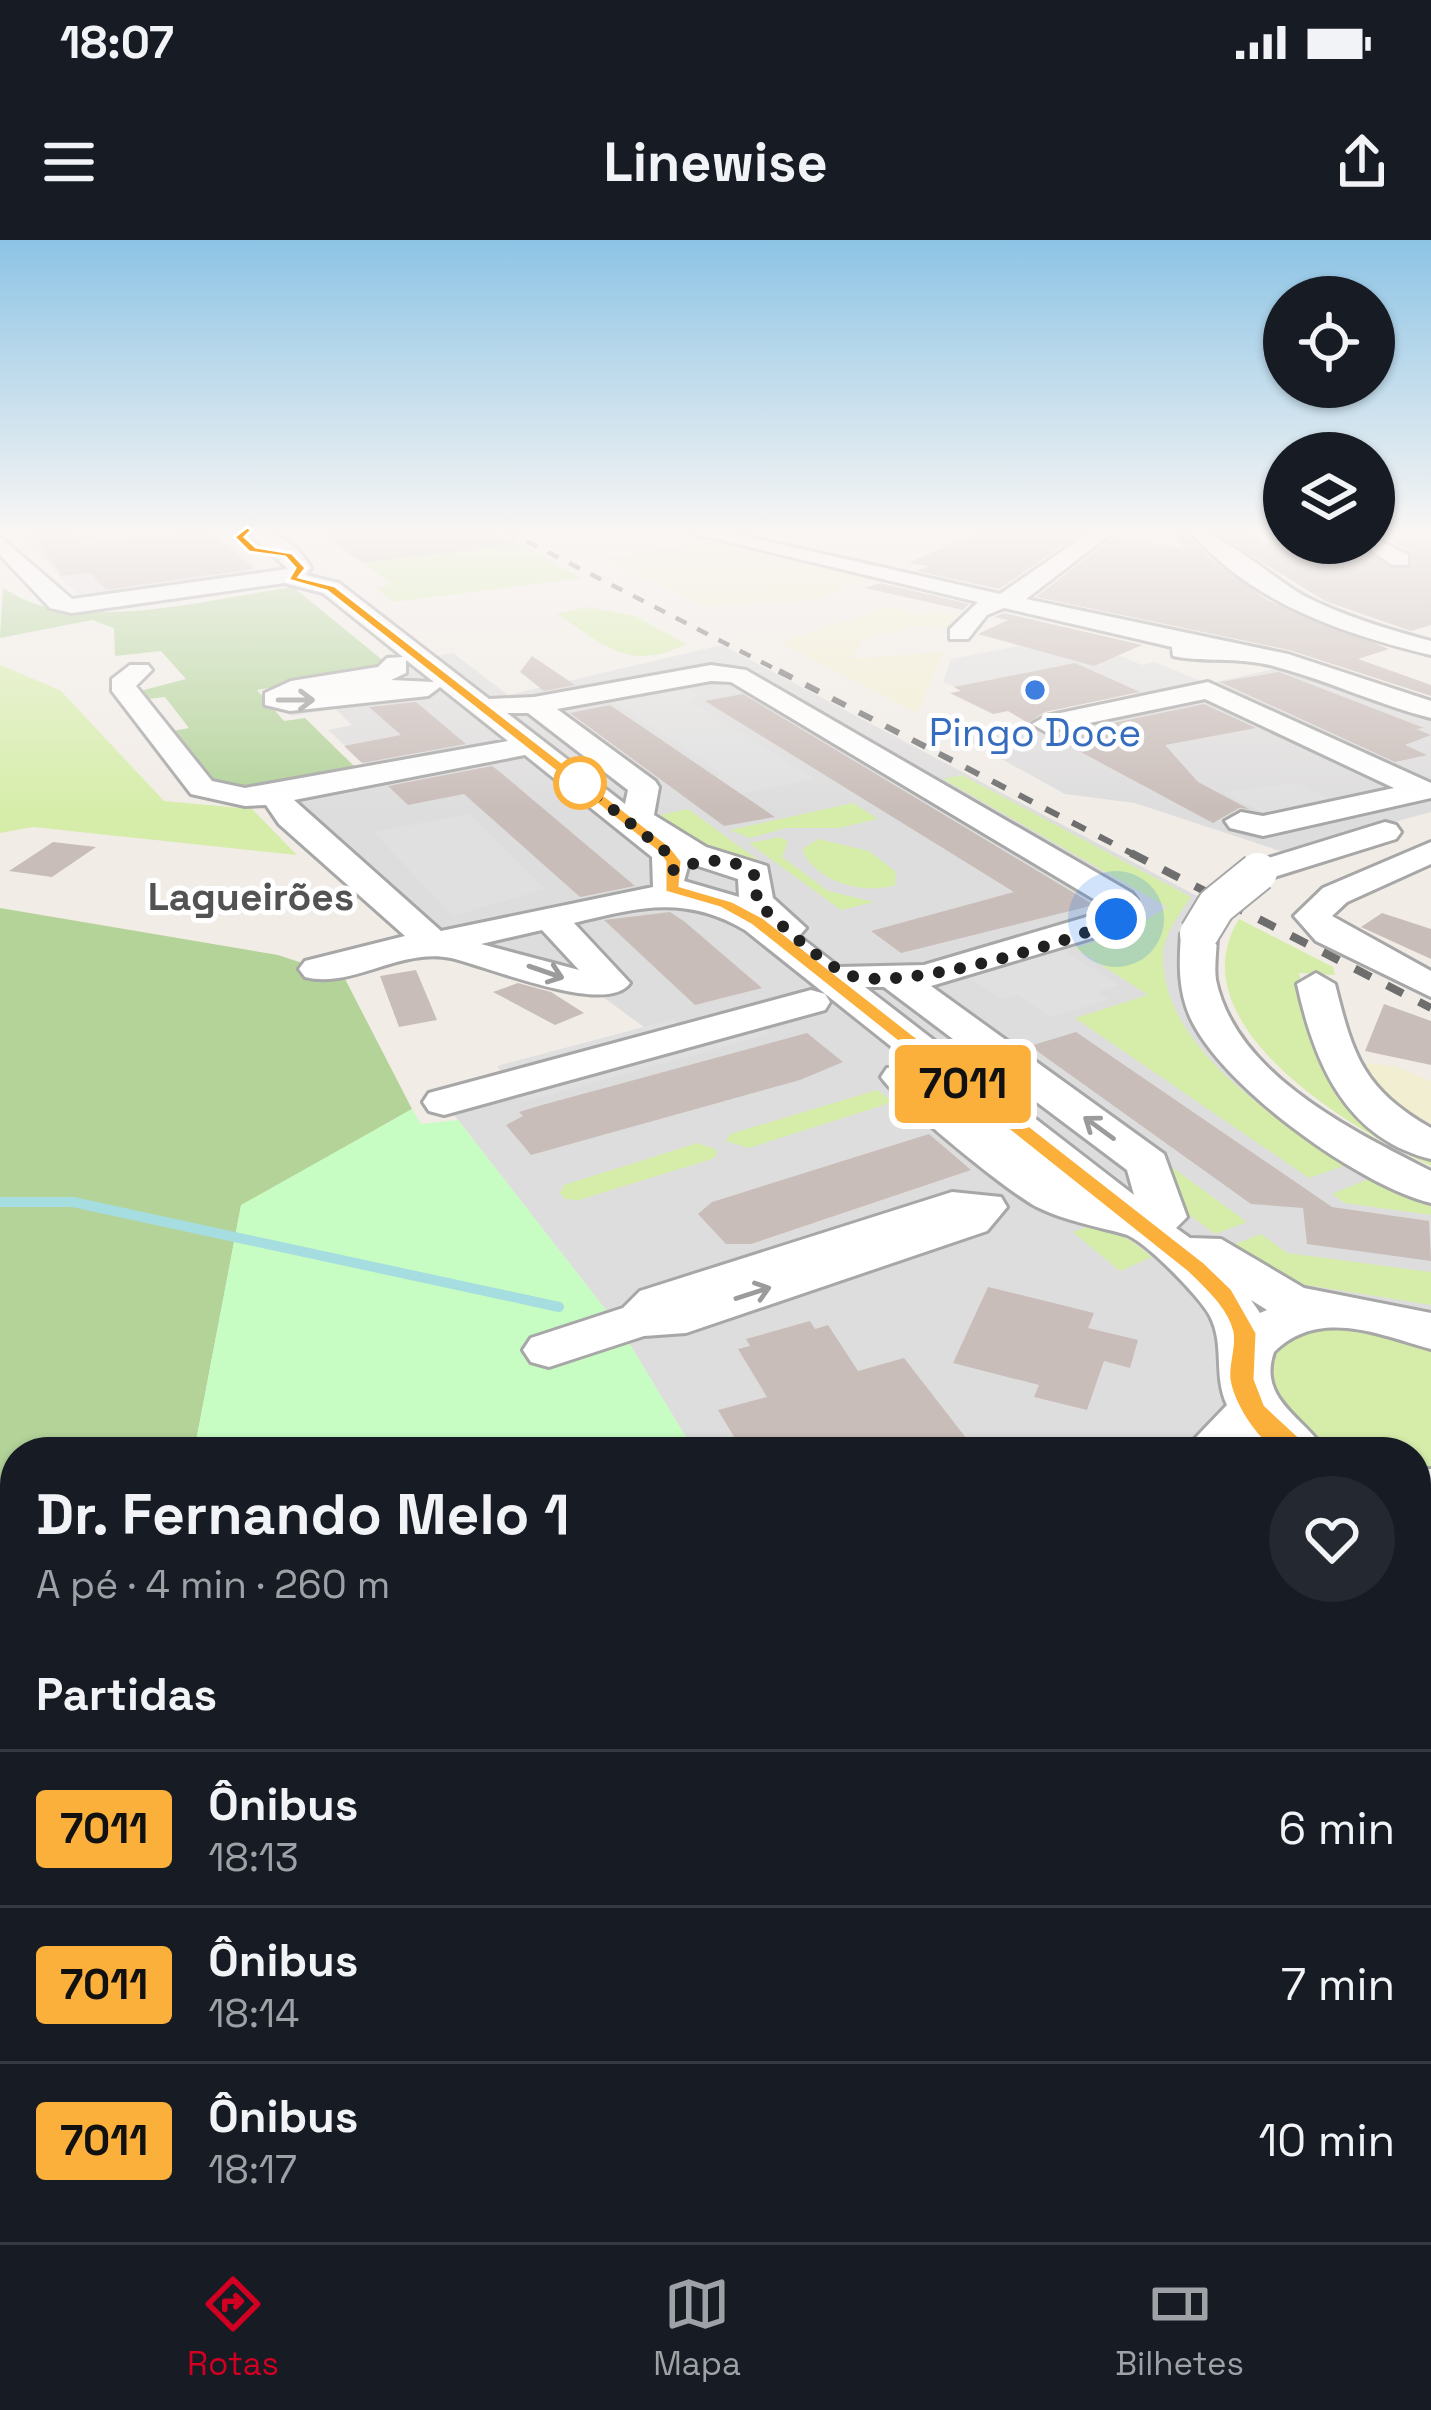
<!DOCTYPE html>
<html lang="pt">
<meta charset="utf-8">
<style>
:root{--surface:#171b24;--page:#242831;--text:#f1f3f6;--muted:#9ea1a6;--line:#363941;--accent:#d10022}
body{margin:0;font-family:"Space Grotesk",sans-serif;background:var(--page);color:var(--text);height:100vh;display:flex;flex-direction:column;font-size:45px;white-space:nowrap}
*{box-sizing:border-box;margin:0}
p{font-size:39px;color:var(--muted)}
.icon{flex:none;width:66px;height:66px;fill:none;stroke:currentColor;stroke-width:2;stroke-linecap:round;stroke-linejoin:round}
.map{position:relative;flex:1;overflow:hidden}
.drawer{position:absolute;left:0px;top:1197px;width:1431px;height:807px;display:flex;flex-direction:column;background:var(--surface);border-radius:48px 48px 0 0;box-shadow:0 3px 9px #0004}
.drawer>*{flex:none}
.badge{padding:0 24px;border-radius:9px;font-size:42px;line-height:78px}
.buttons{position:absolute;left:1263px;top:36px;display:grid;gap:24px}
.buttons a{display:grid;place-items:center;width:132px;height:132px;border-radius:50%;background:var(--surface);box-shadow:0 3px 9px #0004;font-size:60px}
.you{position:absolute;width:60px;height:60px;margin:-30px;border:9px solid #fff;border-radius:50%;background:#1a73e8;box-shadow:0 0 0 18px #1a73e833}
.map>.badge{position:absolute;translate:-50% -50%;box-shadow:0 0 0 6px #fff}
h2{padding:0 36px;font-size:45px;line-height:108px}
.round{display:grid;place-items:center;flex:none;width:126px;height:126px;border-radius:63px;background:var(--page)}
.head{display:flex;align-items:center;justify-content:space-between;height:204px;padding:0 36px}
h1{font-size:57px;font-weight:700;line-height:90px}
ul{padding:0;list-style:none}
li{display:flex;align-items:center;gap:36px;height:156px;padding:0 36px;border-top:3px solid var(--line)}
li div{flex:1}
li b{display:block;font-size:45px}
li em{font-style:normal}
li .badge{min-width:132px;font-weight:700;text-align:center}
.status{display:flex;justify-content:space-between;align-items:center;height:84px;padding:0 60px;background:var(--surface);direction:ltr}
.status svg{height:33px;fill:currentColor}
header{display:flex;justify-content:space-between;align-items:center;height:156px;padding:0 36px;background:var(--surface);font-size:54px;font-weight:700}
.tab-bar{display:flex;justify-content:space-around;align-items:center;height:168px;border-top:3px solid var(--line);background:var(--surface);font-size:33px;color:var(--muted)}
.tab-bar a{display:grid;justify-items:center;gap:6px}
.tab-bar .on{color:var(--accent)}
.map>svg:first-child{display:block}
.residential{fill:#dedddd}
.construction{fill:#c7c3b1}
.farmland{fill:#f1eed1}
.grass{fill:#d6edaa}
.forest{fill:#b3d399}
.park{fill:#c7fcc2}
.parking{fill:#e0e0e0}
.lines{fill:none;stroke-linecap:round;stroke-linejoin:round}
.stream{stroke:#a5dde1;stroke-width:10}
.building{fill:#c9bdb9}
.minor-casing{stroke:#a7a7a7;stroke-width:6}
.highway-casing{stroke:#e51e82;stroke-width:6}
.minor{fill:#fff;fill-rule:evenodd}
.highway{fill:#ec8bad;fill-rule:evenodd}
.rail-far2{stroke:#6e6e6e;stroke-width:4.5;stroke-dasharray:12 12;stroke-linecap:butt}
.rail-far1{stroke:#6e6e6e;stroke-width:6;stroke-dasharray:15 15;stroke-linecap:butt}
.rail{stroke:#6e6e6e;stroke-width:8;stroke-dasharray:18 18;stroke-linecap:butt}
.minor-bridge-casing{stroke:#a7a7a7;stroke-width:42;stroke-linecap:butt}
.minor-bridge{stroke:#fff;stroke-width:38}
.oneway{stroke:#9b9b9b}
.line{fill:#fbb03b;stroke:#fff;stroke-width:3}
.walk{stroke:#202020;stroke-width:12;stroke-dasharray:0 21.6}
.shop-dot{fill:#3f7fe0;stroke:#fff;stroke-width:4.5}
.stop-dot{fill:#fff;stroke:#fbb03b;stroke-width:6}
.labels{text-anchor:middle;stroke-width:10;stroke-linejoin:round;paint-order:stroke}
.far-shop-label{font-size:39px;fill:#366cbe;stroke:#fff}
.far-neighbourhood-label{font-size:39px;font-weight:bold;fill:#535353;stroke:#fff}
</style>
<div class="status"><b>18:07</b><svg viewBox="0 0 49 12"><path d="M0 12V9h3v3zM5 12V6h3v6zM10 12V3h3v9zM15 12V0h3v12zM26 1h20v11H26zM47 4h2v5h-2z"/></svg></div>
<header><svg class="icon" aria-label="menu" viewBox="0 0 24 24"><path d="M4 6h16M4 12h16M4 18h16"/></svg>Linewise<svg class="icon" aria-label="share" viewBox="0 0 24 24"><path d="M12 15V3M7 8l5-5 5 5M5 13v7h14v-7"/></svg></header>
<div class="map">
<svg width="1431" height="2002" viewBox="0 0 1431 2002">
<rect width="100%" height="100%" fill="#f1ece6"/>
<path class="residential" d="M13 290H213L264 334 81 358Z
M722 405 1216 666 1192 723 1260 839 1431 949V1250L1416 1212H695L620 1088 444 862 663 801 588 746 433 704 275 555 376 534 328 490 352 485 335 469 291 476 274 459 396 423 453 413 508 455Z
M1279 428 1298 429 1431 475V572L1283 612 1135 563 1065 554 963 498Z"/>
<path class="construction" d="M317 290H485L520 304 363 323Z"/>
<path class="farmland" d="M715 300 872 336 819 360 707 367 604 318Z
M891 366 920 375 937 370 964 376 954 388 916 386 857 401 862 403 850 419 944 412 917 473 780 402Z
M1355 822 1395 826 1431 841V885L1380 857Z"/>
<path class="grass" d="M520 304 582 338 393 362 376 348 392 344 363 323Z
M587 367 635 376 686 404C629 433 604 404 557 374Z
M0 425 60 450 164 561 252 569 297 615 33 587 0 593Z
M962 535 1191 657C1180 673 1163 695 1163 715 1161 809 1280 880 1346 925L1309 938 1075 778 1148 755 1075 708 1129 690 1167 667 943 539Z
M853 563 878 579 839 588H786L750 598 730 590Z
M688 569 758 620 712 610 660 575Z
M780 597 788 601 782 617 828 651 874 662 841 670 749 603Z
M818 599 869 611 896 632 895 645C863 655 815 642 802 609Z
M1239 679 1333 727 1335 735 1299 733 1312 801 1334 844 1431 912V926C1352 890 1174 785 1239 679Z
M877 850 893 862 749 908 726 901 730 894Z
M1117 887 1247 982 1215 994 1171 961Z
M698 903 717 910 715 918 579 960 565 959 560 953 564 945Z
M1371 938 1431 967V975L1345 963 1332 954Z
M1093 985 1130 1000 1152 1017 1120 1031 1073 992Z
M1261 994 1287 1013 1431 1032V1065L1294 1043 1230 1006Z
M1356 1086 1431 1105V1237H1416V1212C1327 1212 1301 1225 1264 1133 1282 1093 1315 1088 1356 1086Z
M1416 1285 1431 1286V1838L1416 1839Z"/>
<path class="forest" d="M3 347C66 398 215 358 293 347L391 427 257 450 284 481 305 478 357 529 256 551 216 544 173 491 189 488 165 457 147 459 140 451 186 439 161 411 115 416 114 388 92 380 0 398Z
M0 668 278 715 344 737 412 869 241 966 194 1212H15V1493L0 1486Z"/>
<path class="park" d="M412 869 421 884 458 880 620 1088 695 1212H194L241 965Z"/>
<path class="parking" d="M1034 403 1113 413 1142 425 1155 422 1201 441 1144 458 1075 423 954 447 943 442 951 419Z
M682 430 693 436 675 441 700 457 689 460 814 539 725 557 701 540 723 535 590 446Z
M1296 543 1331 560 1269 576 1223 552Z
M469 574H470L545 649 452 676 374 592Z
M1058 707 1119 745 1097 752 1109 760 1051 777 1018 755 1001 759 962 733Z
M739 768 770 794 523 862 497 826 674 779 690 795 704 790 693 779Z"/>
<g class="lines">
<path class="stream" d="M0 962H73L559 1067"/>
</g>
<path class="building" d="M27 290H69L83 305 207 290 254 329 106 350 90 333 62 336Z
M984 290H1075L1083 292 999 349 917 331 929 326 908 323Z
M1169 292H1185L1210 319 1267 360 1389 409 1358 419 1431 445V456L1289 410 1036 357 1114 297 1185 309Z
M1213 292H1249L1262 303H1357L1392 329 1412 325 1410 311 1394 303H1431V385L1411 391 1325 361Z
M880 343 969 364 963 370 865 348Z
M1004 373 1142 405 1094 426 978 394 1008 380 994 377Z
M532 416 575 445 544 451 520 432Z
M1075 423 1140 452 1045 472 1028 483 1008 471 993 474 950 453 961 451 954 447Z
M1279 432 1424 488 1416 489 1431 495 1405 505 1427 515 1395 522 1220 442Z
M743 454 1094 665 901 713 871 691 1014 652 705 461Z
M416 462 466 504 362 523 344 506 401 495 369 467Z
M1204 464 1256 488 1165 505 1198 542 1249 569 1239 568 1213 583 1051 496Z
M610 465 688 518 775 577 724 586 570 473Z
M492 526 500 532 635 646 580 657 464 554 408 565 388 546Z
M53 602 96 607 52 637 9 631Z
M670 672 685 682 762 748 695 765 604 680Z
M1382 673 1431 689V719L1361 687Z
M416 730 437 780 399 787 380 736Z
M518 743 551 752 584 773 555 785 493 752Z
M1384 764 1431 781V825L1365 811Z
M1076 792 1332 967 1429 981 1431 1021 1307 1004 1303 968 1251 964 1030 806Z
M807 793 843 822 800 840 531 915 506 885 523 876 519 872 542 865Z
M929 894 971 930 751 1004H726L698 974 712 962Z
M988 1047 1094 1073 1088 1088 1138 1100 1130 1128 1104 1121 1087 1170 1034 1157 1039 1145 953 1123Z
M810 1081 815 1089 828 1085 858 1131 904 1118 970 1203 938 1212H743L718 1170 767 1157 738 1109 750 1106 746 1099Z"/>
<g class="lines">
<defs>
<path id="minor" d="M246 290C273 290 298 303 311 328L306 335 339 343 489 459 534 457 711 425 746 430 1132 653 1137 660 1129 687 931 746 1164 914 1187 977 1176 988 1190 998 1221 999 1304 1048 1431 1073V1109C1380 1095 1319 1067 1274 1112 1257 1160 1306 1178 1326 1212H1261L1256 1207 1249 1212H1182L1227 1165C1213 1135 1225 1105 1210 1076 1201 1058 1143 998 1124 994 1096 986 1065 981 1037 967 1008 952 899 863 881 837L887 828H917L986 882 745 690C685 655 640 667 574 683L630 743C607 777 487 726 451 718 401 707 352 749 305 737L299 729 305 721 405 696 279 584 266 565 245 566 191 554 112 451V439L130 425H148L152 430 136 446 212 541 245 548 508 501 440 447 428 456 290 471 265 465V453L291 441 378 427 387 418 403 417 323 353 284 343 72 373 50 368 0 315V297L72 359 288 329ZM406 420 434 442 391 440 406 433ZM711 441 731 442 1102 664 1100 673 924 725 839 727 799 696 806 688 773 658 767 626 706 607 654 575 659 547 655 541 557 469ZM507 473H528L628 550 625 564ZM525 515 652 617 653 647 441 691 294 560ZM689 623 738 639 739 657 684 641ZM542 690 579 730 481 704ZM865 747H884L1127 930 1134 955ZM1251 1060 1267 1070 1260 1073Z
M679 290H717L1000 354 1093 290H1116L1026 359 1288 414 1431 461V478C1379 465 1329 441 1277 427 1240 416 1204 423 1173 416L1172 407 1004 368 987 375 968 399H950V389L978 362Z
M1189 290C1223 290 1273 340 1308 358 1347 377 1389 390 1431 401V415C1343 394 1249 362 1189 290Z
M1374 298 1408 315V325H1392L1361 303H1374Z
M1208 442 1431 543V558L1263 596 1230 588 1225 581 1241 572 1263 576 1394 548 1205 459 1046 492 1032 484 1046 476Z
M1385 582 1396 585 1401 592 1396 599 1258 642 1241 632 1246 625Z
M1431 602V624L1347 662 1332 676 1431 731V757L1316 701 1294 676 1323 648Z
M1199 683 1217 694C1217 709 1214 726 1216 740 1236 835 1353 891 1431 931V963C1358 945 1221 846 1190 777 1178 749 1179 724 1181 694Z
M1316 733 1335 744C1353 816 1363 849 1431 888V919C1345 898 1314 822 1297 744Z
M811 750 825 754 830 762 825 770 444 875 429 871 423 862 429 853Z
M952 952 1001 957 1007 967 987 991 686 1093 644 1096 549 1127 531 1122 523 1110 531 1098 623 1068 640 1051Z
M1431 1229V1271L1416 1272V1230Z
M443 1989H529L526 2002H438Z"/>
<path id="highway" d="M0 1508 15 1514V1599L0 1593Z
M0 1614 15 1620V1715L0 1710Z
M1416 1881 1431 1884V2000L1396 1989H1416Z
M960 1989H1131L1136 2002H966Z"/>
</defs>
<use href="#minor" class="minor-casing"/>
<use href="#highway" class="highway-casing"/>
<use href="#minor" class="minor"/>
<use href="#highway" class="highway"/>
<path class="rail-far2" d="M505 290 785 434"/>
<path class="rail-far1" d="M779 431 1137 616"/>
<path class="rail" d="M1131 613 1431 768"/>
<defs>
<path id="minor-bridge" d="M1199 694 1216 666 1258 632"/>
</defs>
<use href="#minor-bridge" class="minor-bridge-casing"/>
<use href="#minor-bridge" class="minor-bridge"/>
</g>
<defs><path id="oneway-shaft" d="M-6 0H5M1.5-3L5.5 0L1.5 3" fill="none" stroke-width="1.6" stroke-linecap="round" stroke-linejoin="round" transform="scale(3)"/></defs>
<g class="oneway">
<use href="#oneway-shaft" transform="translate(296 460)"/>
<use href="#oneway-shaft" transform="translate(546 732) rotate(19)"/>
<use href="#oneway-shaft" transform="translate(1099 888) rotate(-144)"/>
<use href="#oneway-shaft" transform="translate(753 1053) rotate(-18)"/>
</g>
<linearGradient id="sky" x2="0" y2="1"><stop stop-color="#8dc4e5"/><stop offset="0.51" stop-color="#f9f6f4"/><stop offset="1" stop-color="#f9f6f4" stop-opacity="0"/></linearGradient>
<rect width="1431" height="571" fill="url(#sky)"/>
<path class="line" d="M247 287 252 290 245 297 256 307 292 313 306 328 299 337 335 346 670 606 682 621 680 646 732 661 764 678 1204 1022 1232 1049 1257 1093 1255 1139 1265 1165 1308 1205V1219C1273 1229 1233 1170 1229 1139 1227 1124 1235 1107 1232 1092 1226 1068 1204 1049 1187 1032L751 685 720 668 665 652V622L659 613 327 351 288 340 295 328 285 317 249 312 234 297Z"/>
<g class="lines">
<path class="walk" d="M580 543 664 610 674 631C699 618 741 614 758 640L756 661C774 679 829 730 852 736 900 751 1071 704 1116 679"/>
</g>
<circle class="shop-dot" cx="1035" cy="450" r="12"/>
<circle class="stop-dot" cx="580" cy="543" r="24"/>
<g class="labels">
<g class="far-shop-label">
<text x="1035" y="506">Pingo Doce</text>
</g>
<g class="far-neighbourhood-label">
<text x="251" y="670">Lagueirões</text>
</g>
</g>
</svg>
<div class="buttons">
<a><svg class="icon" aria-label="locate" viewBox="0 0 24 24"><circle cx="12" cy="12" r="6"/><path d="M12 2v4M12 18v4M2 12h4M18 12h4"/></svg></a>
<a><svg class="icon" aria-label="layers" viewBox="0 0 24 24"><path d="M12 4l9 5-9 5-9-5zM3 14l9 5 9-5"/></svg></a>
</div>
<div class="you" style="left:1116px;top:679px"></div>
<b class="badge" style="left:963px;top:844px;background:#fbb03b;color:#111">7011</b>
<section class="drawer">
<div class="head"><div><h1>Dr. Fernando Melo 1</h1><p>A pé · 4 min · 260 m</p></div><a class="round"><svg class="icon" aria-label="heart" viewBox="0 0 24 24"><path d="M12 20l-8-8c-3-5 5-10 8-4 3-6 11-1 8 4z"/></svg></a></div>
<h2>Partidas</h2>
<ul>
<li><span class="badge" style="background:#fbb03b;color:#111">7011</span><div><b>Ônibus</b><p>18:13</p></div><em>6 min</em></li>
<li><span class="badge" style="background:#fbb03b;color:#111">7011</span><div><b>Ônibus</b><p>18:14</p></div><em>7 min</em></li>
<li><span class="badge" style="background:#fbb03b;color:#111">7011</span><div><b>Ônibus</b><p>18:17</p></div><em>10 min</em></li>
</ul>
</section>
</div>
<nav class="tab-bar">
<a class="on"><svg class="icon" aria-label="directions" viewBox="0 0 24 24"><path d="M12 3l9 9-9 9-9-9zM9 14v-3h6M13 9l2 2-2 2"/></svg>Rotas</a>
<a><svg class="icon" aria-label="map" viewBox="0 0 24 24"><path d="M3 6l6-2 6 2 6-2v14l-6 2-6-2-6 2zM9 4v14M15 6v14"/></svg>Mapa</a>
<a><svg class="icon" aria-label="tickets" viewBox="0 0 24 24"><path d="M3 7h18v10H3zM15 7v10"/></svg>Bilhetes</a>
</nav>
